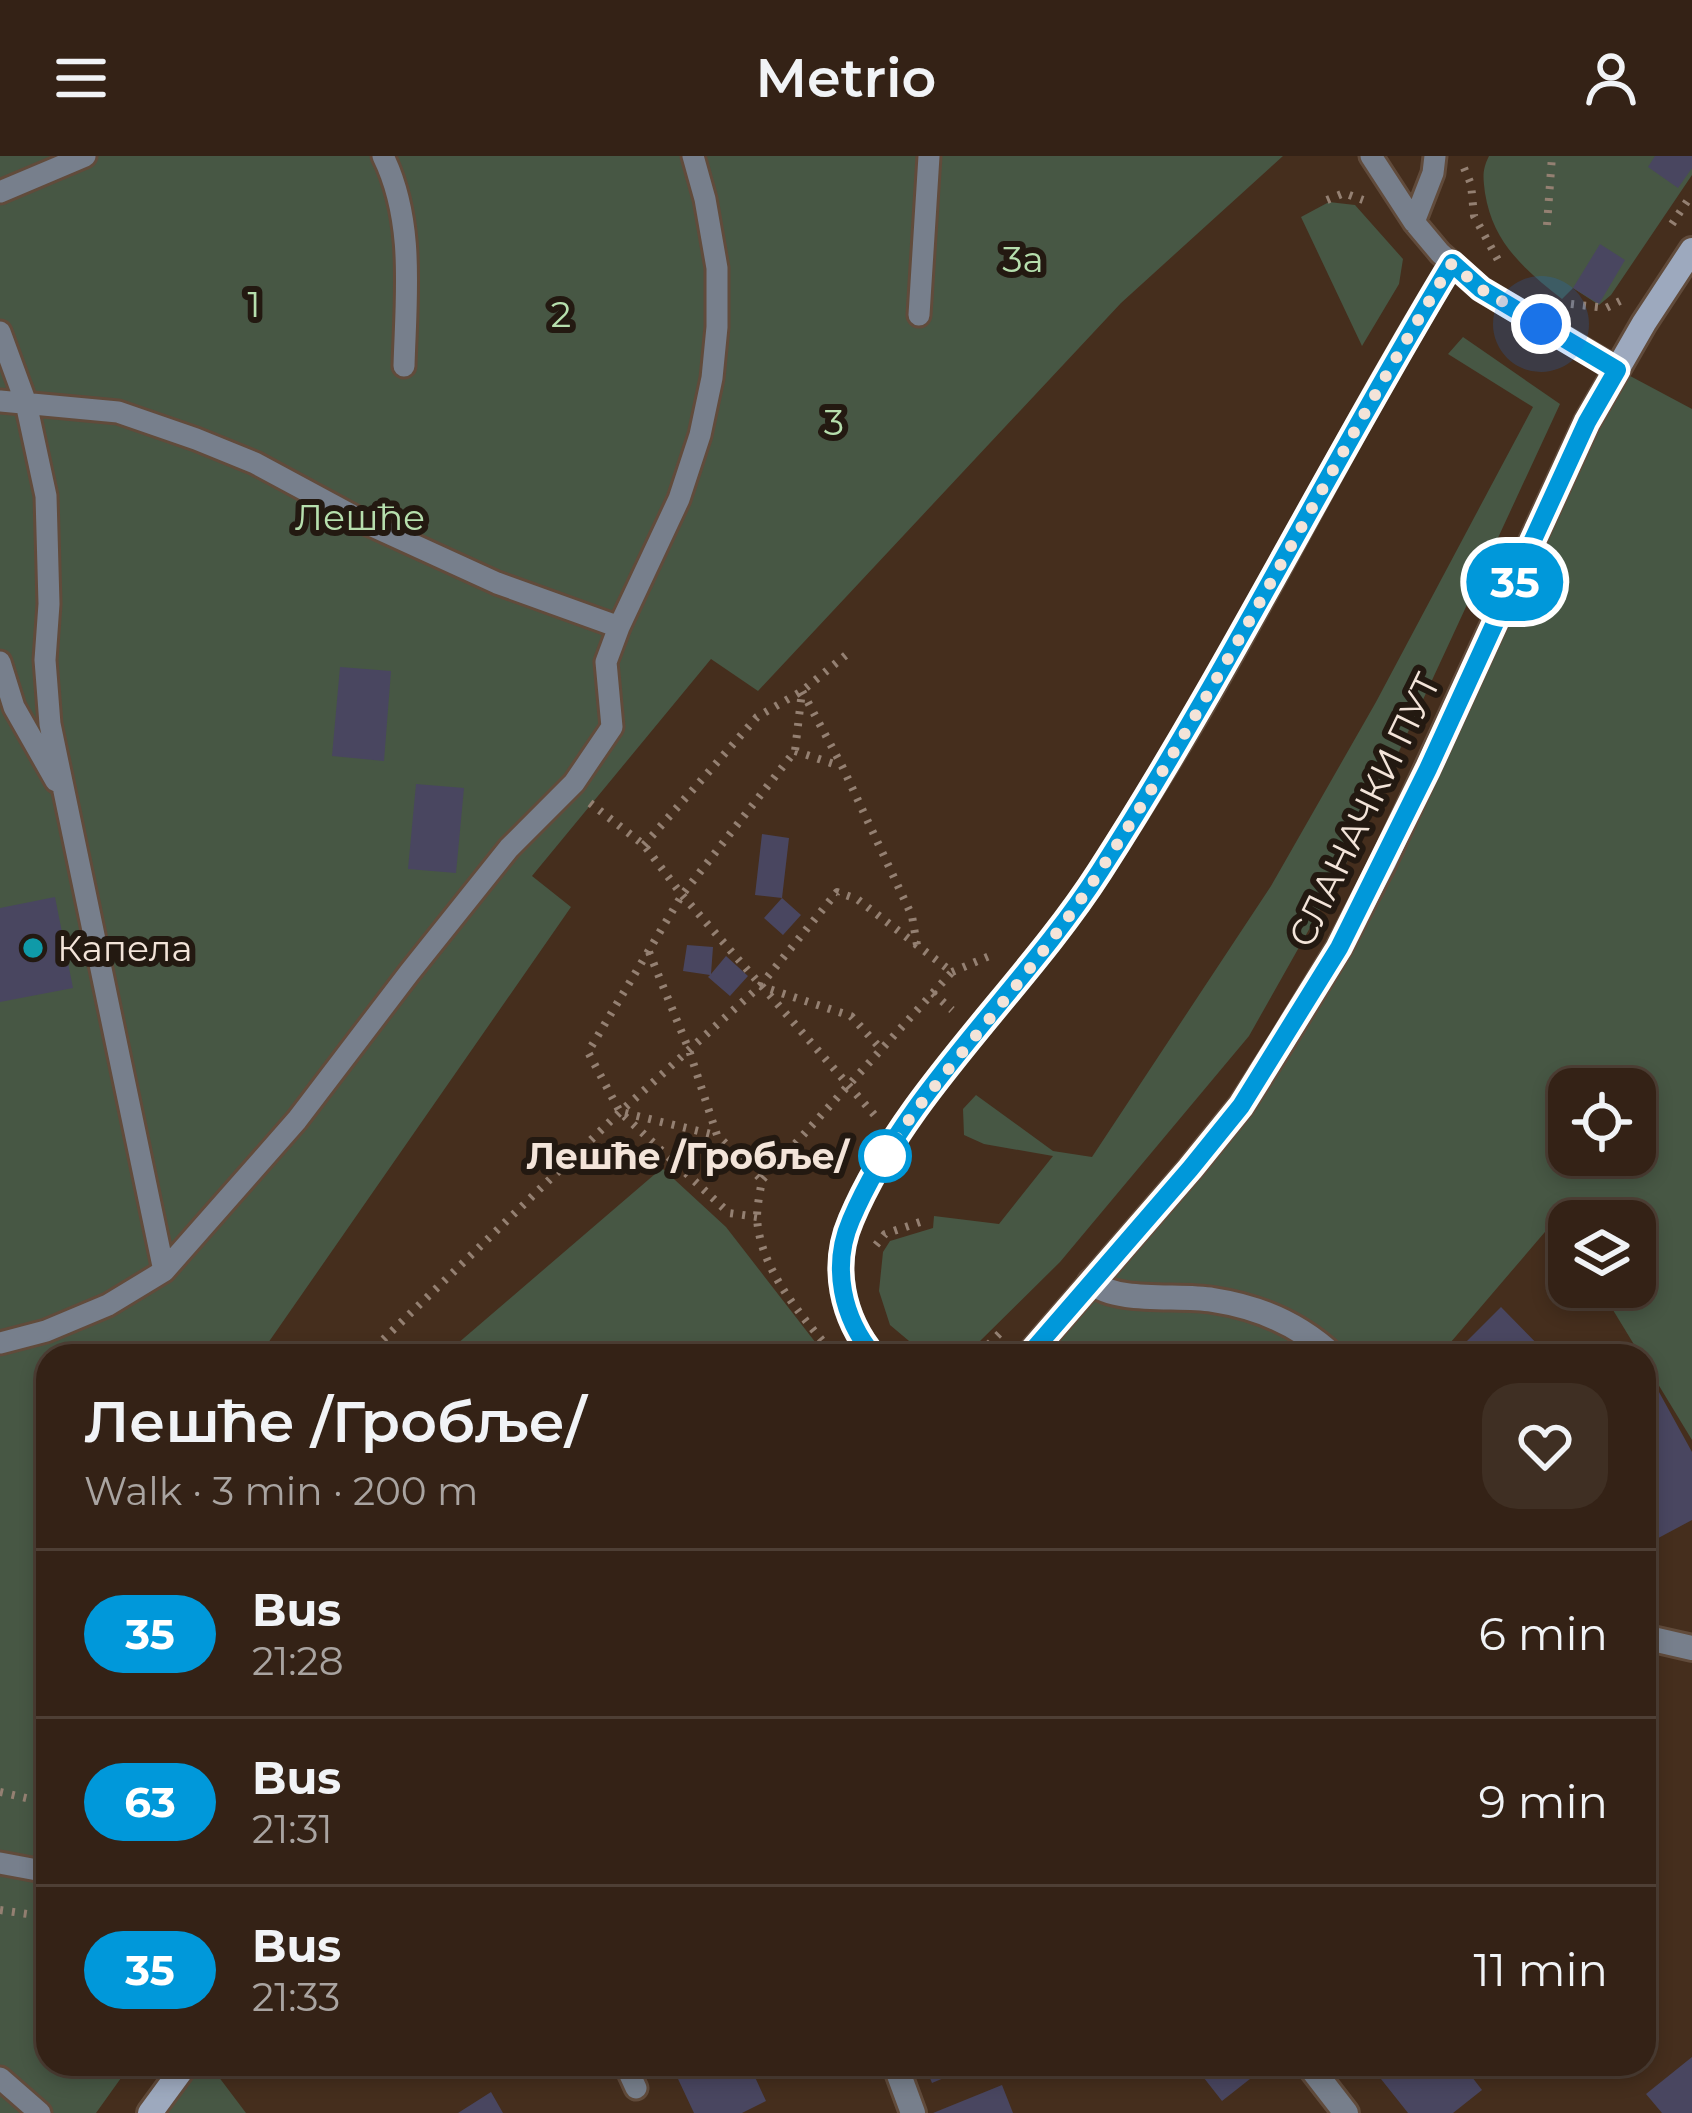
<!DOCTYPE html>
<meta charset="utf-8">
<style>
:root{--surface:#342216;--page:#3f2f23;--text:#f1f3f6;--muted:#a9a4a1;--line:#4e3f35}
body{margin:0;font-family:Montserrat,sans-serif;background:var(--page);color:var(--text);height:100vh;display:flex;flex-direction:column;font-size:45px;white-space:nowrap}
*{box-sizing:border-box;margin:0}
p{font-size:39px;color:var(--muted)}
.icon{flex:none;width:66px;height:66px;fill:none;stroke:currentColor;stroke-width:2;stroke-linecap:round;stroke-linejoin:round}
.map{position:relative;flex:1;overflow:hidden}
.details{position:absolute;left:36px;top:1188px;width:1620px;height:732px;display:flex;flex-direction:column;background:var(--surface);border-radius:36px;box-shadow:0 6px 18px #0003,0 0 0 3px var(--line)}
.details>*{flex:none}
.badge{padding:0 24px;border-radius:39px;font-size:42px;line-height:78px}
.tools{position:absolute;left:1548px;top:912px;display:grid;gap:24px}
.tools a{display:grid;place-items:center;width:108px;height:108px;border-radius:24px;background:var(--surface);box-shadow:0 6px 18px #0003,0 0 0 3px var(--line);font-size:60px}
.you{position:absolute;width:60px;height:60px;margin:-30px;border:9px solid #fff;border-radius:50%;background:#1a73e8;box-shadow:0 0 0 18px #1a73e833}
.map>.badge{position:absolute;translate:-50% -50%;box-shadow:0 0 0 6px #fff}
.round{display:grid;place-items:center;flex:none;width:126px;height:126px;border-radius:36px;background:var(--page)}
.summary{display:flex;align-items:center;justify-content:space-between;height:204px;padding:0 48px}
h1{font-size:57px;font-weight:600;line-height:90px}
ul{padding:0;list-style:none}
li{display:flex;align-items:center;gap:36px;height:168px;padding:0 48px;border-top:3px solid var(--line)}
li div{flex:1}
li b{display:block;font-size:45px}
li em{font-style:normal}
li .badge{min-width:132px;font-weight:700;text-align:center}
header{display:flex;justify-content:space-between;align-items:center;height:156px;padding:0 48px;background:var(--surface);font-size:54px;font-weight:600}
.map>svg:first-child{display:block}
.green{fill:#475744;fill-rule:evenodd}
.building{fill:#494660}
.lines{fill:none;stroke-linecap:round;stroke-linejoin:round}
.lane-casing{stroke:#614b3b;stroke-width:27}
.street-casing{stroke:#614b3b;stroke-width:30}
.secondary-casing{stroke:#614b3b;stroke-width:30}
.path{stroke:#948072;stroke-width:8;stroke-dasharray:3 9;stroke-linecap:butt}
.lane{stroke:#777f8c;stroke-width:21}
.street{stroke:#777f8c;stroke-width:24}
.secondary{stroke:#9da9be;stroke-width:24}
.line-casing{stroke:#fff;stroke-width:27}
.line{stroke:#0098da;stroke-width:18}
.walk{stroke:#f3e4d9;stroke-width:12;stroke-dasharray:0 21.6}
.culture-dot{fill:#0f9aa8;stroke:#231911;stroke-width:4.5}
.stop-dot{fill:#fff;stroke:#0098da;stroke-width:6}
.labels{text-anchor:middle;stroke-width:12;stroke-linejoin:round;paint-order:stroke}
.park-label{font-size:36px;fill:#b6dfad;stroke:#231911}
.street-label{font-size:36px;fill:#f3e4d9;stroke:#231911}
.poi-label{font-size:36px;fill:#f3e4d9;stroke:#231911;text-anchor:start}
.stop-label{font-size:36px;font-weight:bold;fill:#f3e4d9;stroke:#231911;text-anchor:end}
</style>
<header><svg class="icon" aria-label="menu" viewBox="0 0 24 24"><path d="M4 6h16M4 12h16M4 18h16"/></svg>Metrio<svg class="icon" aria-label="person" viewBox="0 0 24 24"><circle cx="12" cy="8" r="4"/><path d="M4 21q1-7 8-7t8 7"/></svg></header>
<div class="map">
<svg width="1692" height="1957" viewBox="0 0 1692 1957">
<rect width="100%" height="100%" fill="#452e1d"/>
<path class="green" d="M0 0H1283L1121 147 758 535 711 503 532 720 571 751 259 1200H48V1908H131L96 1957H0Z
M1489 0H1692V19L1611 139 1599 149 1573 132 1562 143C1524 113 1493 87 1485 37 1483 21 1482 14 1489 0Z
M1329 46 1355 49 1403 103 1399 128 1362 190 1301 61Z
M1463 181 1560 248 1351 699 1249 880 1060 1106 979 1186 933 1195 915 1190 890 1169 879 1135 883 1096 890 1085 933 1072 934 1060 999 1068 1053 1000 984 988 964 979 963 953 976 939 1053 995 1092 1001 1271 730 1376 546 1533 251 1448 198Z
M1617 213 1692 253V1284L1644 1205V1200H1641L1599 1131H1635V1065H1569V1082L1556 1063 1439 1200H1027L1282 886ZM1569 933H1635V999H1569Z
M662 1012 726 1071 826 1200H443Z
M186 1908H209L246 1957H149Z"/>
<path class="building" d="M1655 0H1692V12L1678 32 1648 11Z
M1600 88 1625 104 1599 148 1573 132Z
M340 511 391 515 384 605 332 600Z
M416 628 464 632 456 717 408 713Z
M762 678 789 682 782 742 755 739Z
M55 741 73 832 0 846V752Z
M782 742 801 759 783 779 764 762Z
M687 789 713 791 711 818 726 800 748 820 730 840 708 821 710 819 683 815Z
M1501 1151 1549 1200H1452Z
M1659 1236 1692 1296V1364L1649 1387 1644 1379V1244Z
M1692 1901V1957H1662L1646 1938Z
M671 1908H749L766 1945 742 1957H694Z
M924 1908H977L932 1927Z
M1193 1908H1269L1222 1945Z
M1400 1908H1462L1482 1934 1453 1957H1408L1381 1923Z
M1002 1929 1013 1957H933Z
M491 1936 503 1957H458Z"/>
<g class="lines">
<defs>
<path id="lane" d="M383 0C415 65 406 140 404 210
M1371 0 1414 66 1440 97 1481 133 1617 213
M0 36 85 0
M1414 66 1433 17 1435 0
M919 159 929 0
M0 176 26 247 46 340 49 448 45 504 50 568 164 1115
M0 245 118 256 196 283 255 307 370 369 497 427 619 471
M0 506 14 551 56 625
M0 1187 46 1175 108 1149 164 1115 297 964 409 817 509 692 574 627 612 571 606 506 619 471 679 343 700 279 712 222 717 171V112L705 43 693 0
M874 1200C842 1162 831 1111 851 1064 906 935 1024 833 1100 715 1144 646 1188 577 1228 505 1303 372 1372 237 1452 107
M0 1707 48 1716
M625 1908 636 1932
M0 1922 40 1957"/>
<path id="street" d="M1091 1126C1118 1148 1178 1138 1213 1144 1259 1151 1299 1168 1333 1200
M1644 1481 1692 1492
M895 1908 913 1957
M1308 1908 1346 1957"/>
<path id="secondary" d="M1028 1200 1190 1013 1241 950 1282 886 1339 792 1384 706 1587 266 1644 167 1692 94
M150 1957 186 1908"/>
</defs>
<use href="#lane" class="lane-casing"/>
<use href="#street" class="street-casing"/>
<use href="#secondary" class="secondary-casing"/>
<path class="path" d="M1464 12 1471 28 1474 60 1498 104
M1327 44 1344 37 1363 44
M1672 68 1692 38
M1547 69 1552 0
M1571 148 1606 152 1620 145
M795 595 840 610
M590 647 644 689 682 739 878 963
M644 689 757 561 802 535 846 499
M649 796 689 894 717 979 762 1024
M952 816 994 798
M760 830 837 736 857 743 952 816 762 1024C760 1036 757 1050 757 1062 760 1113 800 1158 831 1195
M933 837 952 854
M625 957 715 979
M757 1061 729 1057 620 956 588 896 682 739 795 595 802 535 842 610 912 760 917 789
M876 1089 885 1078 926 1064
M900 1191 921 1200
M366 1200 620 956 760 830 851 860 882 894
M968 1200 984 1193 1004 1173
M0 1636 48 1647
M0 1754 48 1761"/>
<use href="#lane" class="lane"/>
<use href="#street" class="street"/>
<use href="#secondary" class="secondary"/>
</g>
<g class="lines">
<defs>
<path id="line" d="M874 1200C842 1162 831 1110 851 1064 905 936 1025 832 1100 715 1227 518 1330 308 1452 107L1481 133 1617 214 1587 266 1428 613 1339 792 1241 950 1190 1013 1028 1200"/>
</defs>
<use href="#line" class="line-casing"/>
<use href="#line" class="line"/>
<path class="walk" d="M885 1000 912 959C973 881 1042 803 1096 721 1226 523 1329 310 1452 107L1481 133 1541 168"/>
</g>
<circle class="culture-dot" cx="33" cy="792" r="12"/>
<circle class="stop-dot" cx="885" cy="1000" r="24"/>
<g class="labels">
<g class="park-label">
<text x="1023" y="116">3a</text>
<text x="254" y="161">1</text>
<text x="561" y="171">2</text>
<text x="834" y="279">3</text>
<text x="360" y="374">Лешће</text>
</g>
<g class="street-label">
<text transform="translate(1364 654) rotate(-64)" y="13">СЛАНАЧКИ ПУТ</text>
</g>
<g class="poi-label">
<text x="57" y="805">Капела</text>
</g>
<g class="stop-label">
<text x="849" y="1013">Лешће /Гробље/</text>
</g>
</g>
</svg>
<div class="tools">
<a><svg class="icon" aria-label="locate" viewBox="0 0 24 24"><circle cx="12" cy="12" r="6"/><path d="M12 2v4M12 18v4M2 12h4M18 12h4"/></svg></a>
<a><svg class="icon" aria-label="layers" viewBox="0 0 24 24"><path d="M12 4l9 5-9 5-9-5zM3 14l9 5 9-5"/></svg></a>
</div>
<div class="you" style="left:1541px;top:168px"></div>
<b class="badge" style="left:1515px;top:426px;background:#0098da;color:#fff">35</b>
<section class="details">
<div class="summary"><div><h1>Лешће /Гробље/</h1><p>Walk · 3 min · 200 m</p></div><a class="round"><svg class="icon" aria-label="heart" viewBox="0 0 24 24"><path d="M12 20l-8-8c-3-5 5-10 8-4 3-6 11-1 8 4z"/></svg></a></div>
<ul>
<li><span class="badge" style="background:#0098da;color:#fff">35</span><div><b>Bus</b><p>21:28</p></div><em>6 min</em></li>
<li><span class="badge" style="background:#0098da;color:#fff">63</span><div><b>Bus</b><p>21:31</p></div><em>9 min</em></li>
<li><span class="badge" style="background:#0098da;color:#fff">35</span><div><b>Bus</b><p>21:33</p></div><em>11 min</em></li>
</ul>
</section>
</div>
